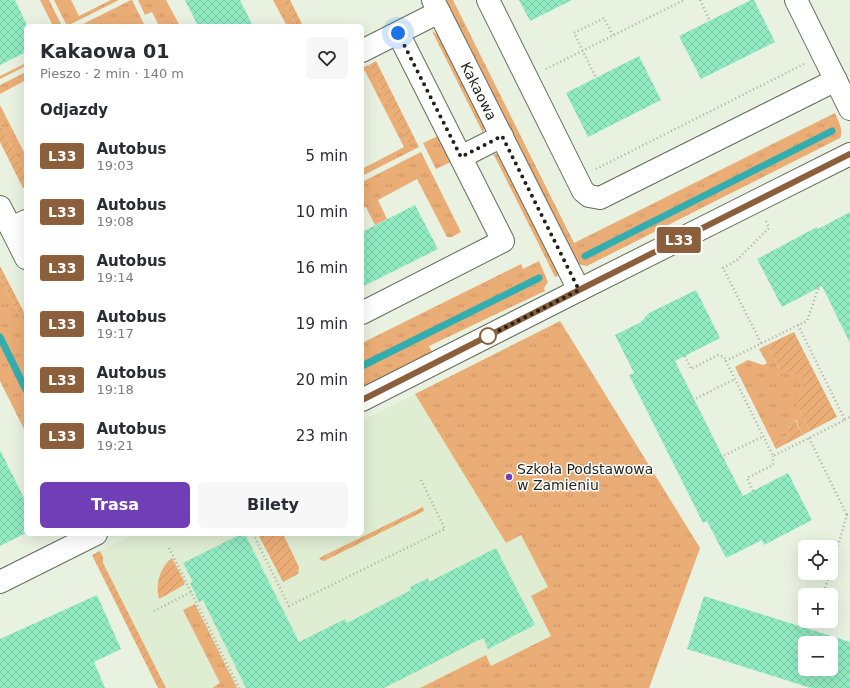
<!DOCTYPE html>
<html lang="pl">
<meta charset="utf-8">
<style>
:root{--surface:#fff;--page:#f7f7f7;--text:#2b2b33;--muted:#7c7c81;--accent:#703fb7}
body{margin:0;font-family:"DejaVu Sans",sans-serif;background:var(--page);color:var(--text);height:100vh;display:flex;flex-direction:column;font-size:15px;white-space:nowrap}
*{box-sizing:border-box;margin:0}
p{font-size:13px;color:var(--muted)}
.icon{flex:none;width:22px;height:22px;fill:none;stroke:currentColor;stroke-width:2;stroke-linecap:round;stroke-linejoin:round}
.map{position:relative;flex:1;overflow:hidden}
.sheet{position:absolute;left:24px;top:24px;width:340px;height:512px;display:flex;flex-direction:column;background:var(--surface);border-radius:6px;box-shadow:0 4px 16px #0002}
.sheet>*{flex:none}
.badge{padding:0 8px;border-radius:3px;font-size:14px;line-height:26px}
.controls{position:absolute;left:798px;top:540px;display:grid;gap:8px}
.controls a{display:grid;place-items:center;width:40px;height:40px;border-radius:6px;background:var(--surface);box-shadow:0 4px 16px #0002;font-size:20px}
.you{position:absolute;width:20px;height:20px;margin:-10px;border:3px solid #fff;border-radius:50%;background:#1a73e8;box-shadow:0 0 0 6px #1a73e833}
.map>.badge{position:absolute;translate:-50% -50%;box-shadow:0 0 0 2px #fff}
h2{padding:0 16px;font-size:15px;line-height:36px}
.round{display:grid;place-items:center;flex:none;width:42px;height:42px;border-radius:6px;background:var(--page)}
.head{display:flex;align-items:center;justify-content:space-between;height:68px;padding:0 16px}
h1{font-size:19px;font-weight:600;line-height:30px}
.button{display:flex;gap:8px;margin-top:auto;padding:8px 16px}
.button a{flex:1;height:46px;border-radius:6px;background:var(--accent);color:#fff;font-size:16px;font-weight:600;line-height:46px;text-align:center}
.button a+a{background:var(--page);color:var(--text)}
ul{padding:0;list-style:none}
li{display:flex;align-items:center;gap:12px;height:56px;padding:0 16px}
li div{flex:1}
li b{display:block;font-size:15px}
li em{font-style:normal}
li .badge{min-width:44px;font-weight:700;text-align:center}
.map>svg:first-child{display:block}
.built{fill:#dfedd3}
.grass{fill:url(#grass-tufts)}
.garden{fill:url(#garden-furrows)}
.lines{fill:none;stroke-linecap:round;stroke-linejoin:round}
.stream{stroke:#32aeb1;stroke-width:7}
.building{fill:url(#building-cross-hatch);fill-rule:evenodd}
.minor-casing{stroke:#656e5e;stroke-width:24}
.path{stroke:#a7aea0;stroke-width:2.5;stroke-dasharray:1 3;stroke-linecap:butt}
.minor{stroke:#fff;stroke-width:22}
.line-casing{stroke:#fff;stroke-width:9}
.line{stroke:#8b5e3c;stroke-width:6}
.walk{stroke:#1e221b;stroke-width:4;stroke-dasharray:0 7.2}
.stop-dot{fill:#fff;stroke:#8b5e3c;stroke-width:2}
.poi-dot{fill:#703fb7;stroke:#fff;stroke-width:1.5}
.labels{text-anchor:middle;stroke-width:3;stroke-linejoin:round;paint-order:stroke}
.street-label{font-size:14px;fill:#1e221b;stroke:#fff}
.poi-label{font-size:14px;fill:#1e221b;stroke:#fff;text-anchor:start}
</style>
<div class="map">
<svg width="850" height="688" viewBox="0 0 850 688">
<defs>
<pattern id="grass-tufts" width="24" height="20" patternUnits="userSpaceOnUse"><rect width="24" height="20" fill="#ebad76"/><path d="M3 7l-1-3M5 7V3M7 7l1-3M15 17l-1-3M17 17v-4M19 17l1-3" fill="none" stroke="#c99566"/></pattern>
<pattern id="garden-furrows" width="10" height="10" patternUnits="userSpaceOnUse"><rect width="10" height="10" fill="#ebad76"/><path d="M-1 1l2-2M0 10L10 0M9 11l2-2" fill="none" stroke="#c99566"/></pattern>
<pattern id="building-cross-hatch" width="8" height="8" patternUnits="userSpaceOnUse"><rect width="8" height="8" fill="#91ebc2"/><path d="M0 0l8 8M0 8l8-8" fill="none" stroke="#7dc9a6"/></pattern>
</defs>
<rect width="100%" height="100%" fill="#e9f2e0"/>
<path class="built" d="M560 321 700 548 649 688H158L92 555 134 534H362V421Z"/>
<path class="grass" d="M40 0H49L62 26H53Z
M54 0H71L79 16 111 0H119L67 26Z
M131 0H132L145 26H79Z
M138 0H166L180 26H159L152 12 145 15Z
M273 0H283L296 26H287Z
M446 0H453L574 243 835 113C838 121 844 130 840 138L587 266 578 264Z
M432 31 440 36 485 126 483 133Z
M26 63V66L0 79V76Z
M369 65 409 144 416 141 419 147 362 176V169L404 147 365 71 362 73V68Z
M26 72V80L0 94V85Z
M0 105 26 156V175L0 124Z
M438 136 451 162 436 169 423 143Z
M421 152 461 232 452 237H447L417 179 378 200 387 219 375 225 366 207 362 209V182Z
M493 153 499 155 560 275 555 277Z
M539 261 548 282 544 288 545 291 429 346 433 354 362 389V343L521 264 523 269Z
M0 277 26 328V433L0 381Z
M560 321 700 548 649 688H420L486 655 491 666 551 636 531 596 548 587 521 535 506 543 415 394Z
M767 345 780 370 807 379 797 405 810 431 803 435 796 420 791 422 787 436 773 443 735 367 748 360 763 365 767 363 759 349Z
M195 604 237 688H212L220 683 183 610Z"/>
<path class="garden" d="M283 0H290L303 26H296Z
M376 61 416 141 409 145 369 65Z
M0 124 26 175V186L23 188 0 142Z
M0 266 26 316V328L0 277Z
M794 332 837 417 810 431 797 405 806 379 780 370 767 345Z
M795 420 803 435 776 449 773 443 787 436 791 422Z
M423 507 424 511 324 561 321 560 319 558Z
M258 534H283L299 567 298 574 283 582Z
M100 551 103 557V563L166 688H158L92 555Z
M172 558 185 583 184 585 159 599C155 583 160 568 172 558Z"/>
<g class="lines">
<path class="stream" d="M585 256 832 131
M0 337 26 390
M362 366 539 278"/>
</g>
<path class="building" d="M0 0H15L26 23V52L0 65Z
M185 0H240L253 26H198Z
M519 0H572L530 21Z
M751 0H754L775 42 701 79 679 36Z
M639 56 661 100 588 137 566 93Z
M415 205 438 249 362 287V232Z
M850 212V343L822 286 782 307 757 259 817 227 818 229Z
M696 290 720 338 675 361 721 453 743 496 788 473 812 520 764 545 762 540 726 558 707 521 703 523 629 375 634 373 615 335 641 322 649 313Z
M0 450 26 502V533L0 546Z
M241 534H245L299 642 345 619 347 623 411 590 410 587 428 578 429 582 496 548 535 625 488 649 483 638 384 688H246L203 600 199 602 190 583 193 582 183 563Z
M97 595 121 649 94 662 105 688H0V639Z
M704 596 850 642V688H811L687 649ZM805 643H831V669H805Z"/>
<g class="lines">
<defs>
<g id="minor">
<path id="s1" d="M433 0 579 290"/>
<path d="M488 0 583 191 589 196 600 198 836 80"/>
<path d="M796 0 850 109"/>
<path d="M362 51 439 12"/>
<path d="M461 157 502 136"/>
<path d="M0 207 11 228"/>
<path d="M26 221 11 228 26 258"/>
<path d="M362 313 503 241 398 33"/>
<path d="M362 400 579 290 850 154"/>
<path d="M0 582 96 534"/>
</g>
</defs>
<use href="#minor" class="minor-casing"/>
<path class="path" d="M700 0 709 19
M546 69 684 0
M595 76 574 33 604 18 613 35
M596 169 804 64
M798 325 845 420 773 456 726 361 798 325 807 321 818 289 816 284
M761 343 723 268 737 260 769 228 766 221
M685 356 691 369 718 355 724 357 726 361
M689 402 735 379
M845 420 850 417
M809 438 847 515
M717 459 764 436
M753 491 747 478 773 465V456
M253 534 289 606 445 529 421 480
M169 548 239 688
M831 569 847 515 850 516
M824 592 830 573
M154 611 191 592"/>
<use href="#minor" class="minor"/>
</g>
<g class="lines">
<defs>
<path id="line" d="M362 400 579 290 850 154"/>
</defs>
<use href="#line" class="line-casing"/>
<use href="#line" class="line"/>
<path class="walk" d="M398 33 461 157 502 136 579 290 488 336"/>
</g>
<circle class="stop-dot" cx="488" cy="336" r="8"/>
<circle class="poi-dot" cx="509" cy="477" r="4"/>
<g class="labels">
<g class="street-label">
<text dy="5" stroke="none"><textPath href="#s1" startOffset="102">Kakaowa</textPath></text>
</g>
<g class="poi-label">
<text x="517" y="474">Szkoła Podstawowa<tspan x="517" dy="16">w Zamieniu</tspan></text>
</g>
</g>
</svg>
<div class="controls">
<a><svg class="icon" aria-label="locate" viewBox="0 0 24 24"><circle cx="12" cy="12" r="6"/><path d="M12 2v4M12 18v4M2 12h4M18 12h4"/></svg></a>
<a>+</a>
<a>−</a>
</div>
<div class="you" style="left:398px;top:33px"></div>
<b class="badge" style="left:679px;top:240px;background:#8b5e3c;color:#fff">L33</b>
<section class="sheet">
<div class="head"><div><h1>Kakaowa 01</h1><p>Pieszo · 2 min · 140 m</p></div><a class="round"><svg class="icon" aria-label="heart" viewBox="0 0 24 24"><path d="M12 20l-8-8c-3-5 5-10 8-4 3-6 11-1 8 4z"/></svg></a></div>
<h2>Odjazdy</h2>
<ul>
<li><span class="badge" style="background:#8b5e3c;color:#fff">L33</span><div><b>Autobus</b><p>19:03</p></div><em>5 min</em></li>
<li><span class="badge" style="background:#8b5e3c;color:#fff">L33</span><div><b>Autobus</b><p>19:08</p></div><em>10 min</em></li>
<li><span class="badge" style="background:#8b5e3c;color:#fff">L33</span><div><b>Autobus</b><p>19:14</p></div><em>16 min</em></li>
<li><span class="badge" style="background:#8b5e3c;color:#fff">L33</span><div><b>Autobus</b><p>19:17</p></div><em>19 min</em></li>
<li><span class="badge" style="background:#8b5e3c;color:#fff">L33</span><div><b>Autobus</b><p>19:18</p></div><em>20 min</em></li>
<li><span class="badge" style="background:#8b5e3c;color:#fff">L33</span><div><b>Autobus</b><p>19:21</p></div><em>23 min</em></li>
</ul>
<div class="button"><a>Trasa</a><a>Bilety</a></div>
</section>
</div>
